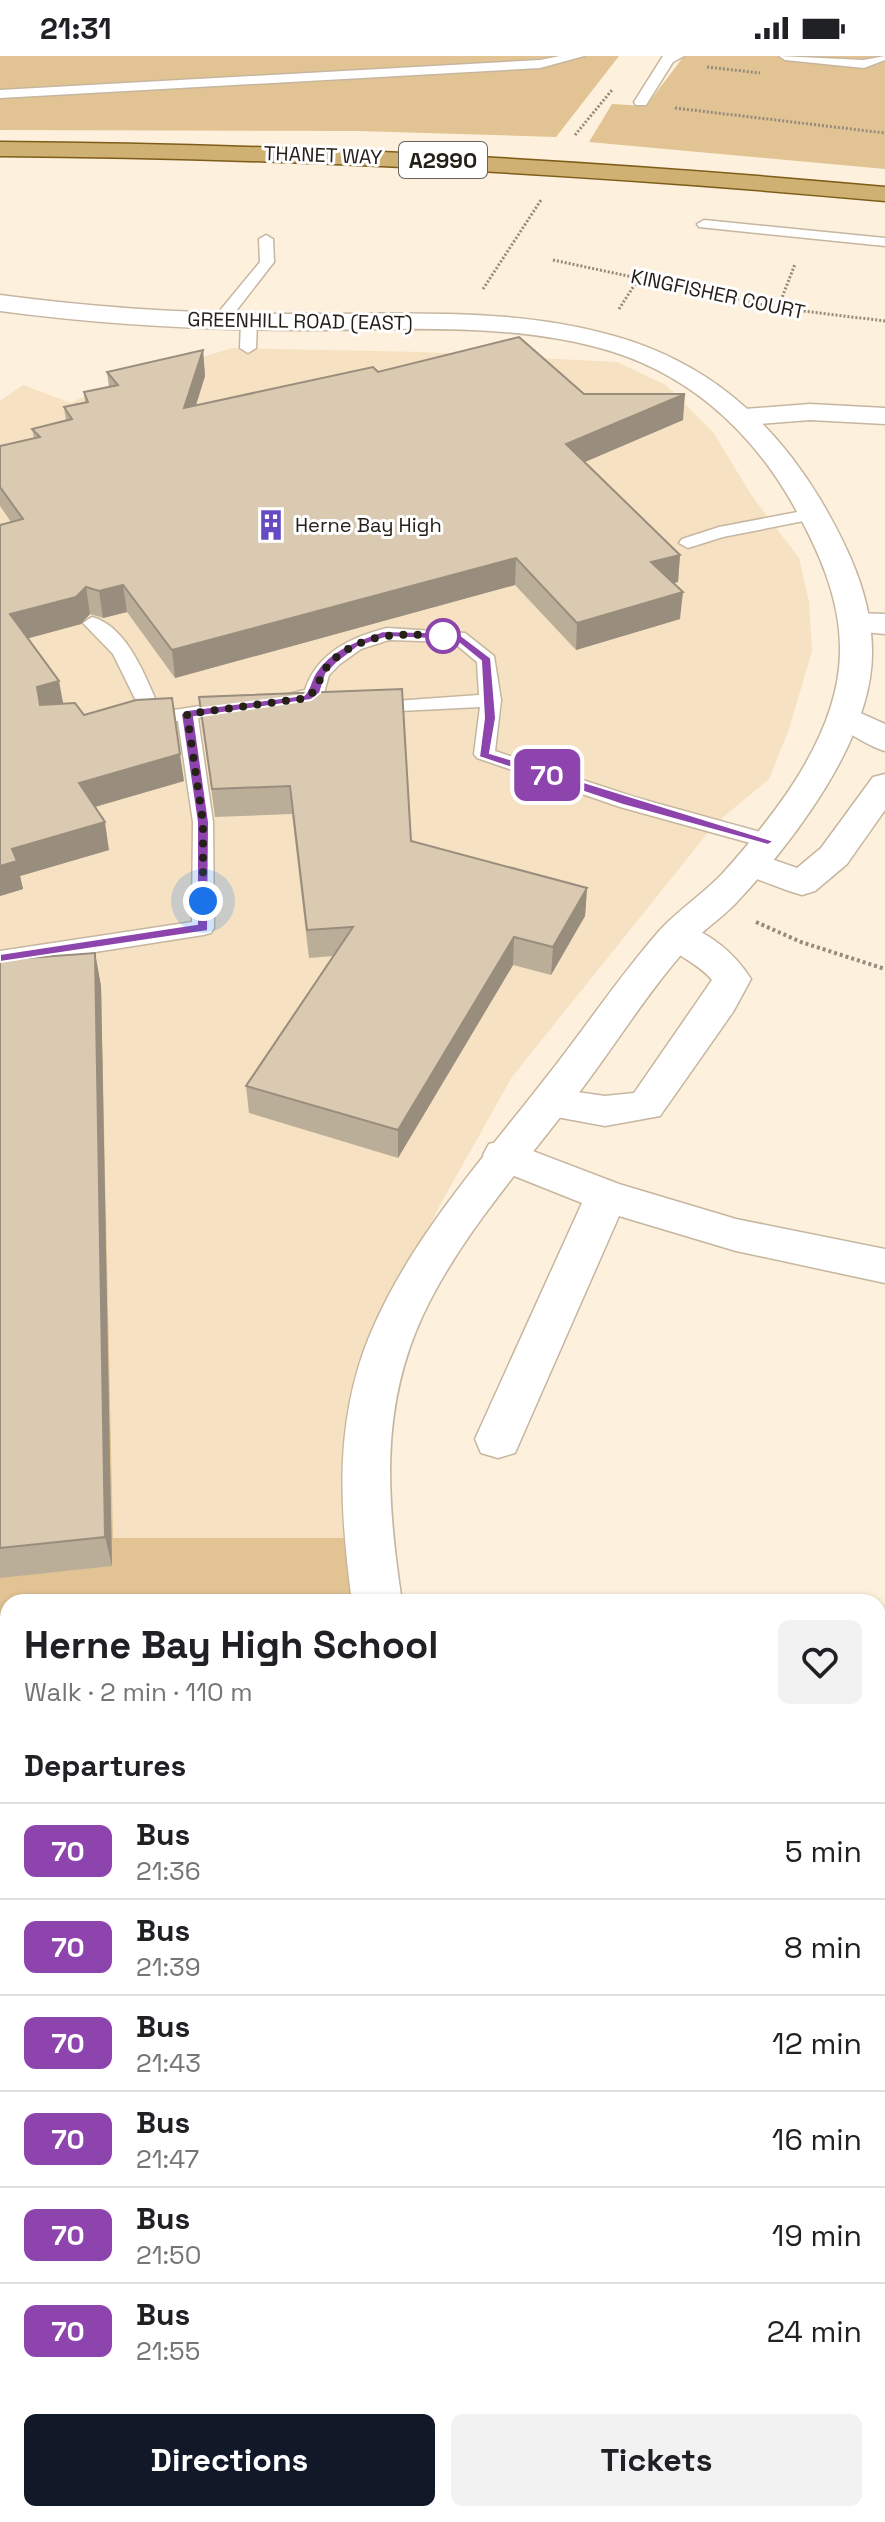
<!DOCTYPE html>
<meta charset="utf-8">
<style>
:root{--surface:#fff;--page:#f2f2f2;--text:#202124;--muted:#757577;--line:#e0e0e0;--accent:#111827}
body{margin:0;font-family:"Space Grotesk",sans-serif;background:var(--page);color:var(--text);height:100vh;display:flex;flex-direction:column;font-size:30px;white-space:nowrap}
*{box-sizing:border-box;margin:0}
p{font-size:26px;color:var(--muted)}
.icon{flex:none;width:44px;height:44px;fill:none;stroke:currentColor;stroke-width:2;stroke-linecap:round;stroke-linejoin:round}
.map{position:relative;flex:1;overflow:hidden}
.sheet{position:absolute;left:0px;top:1538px;width:886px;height:928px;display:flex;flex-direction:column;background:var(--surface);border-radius:24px 24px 0 0;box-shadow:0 2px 6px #0004}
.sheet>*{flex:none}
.badge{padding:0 16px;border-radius:12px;font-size:28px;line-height:52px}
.you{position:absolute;width:40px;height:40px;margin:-20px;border:6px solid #fff;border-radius:50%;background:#1a73e8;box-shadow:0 0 0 12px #1a73e833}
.map>.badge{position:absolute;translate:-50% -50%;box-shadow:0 0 0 4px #fff}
h2{padding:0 24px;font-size:30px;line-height:72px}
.round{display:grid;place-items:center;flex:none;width:84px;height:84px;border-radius:12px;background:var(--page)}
.overview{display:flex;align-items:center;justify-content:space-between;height:136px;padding:0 24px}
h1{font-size:38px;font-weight:600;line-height:60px}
.button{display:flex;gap:16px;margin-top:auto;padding:16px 24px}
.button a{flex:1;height:92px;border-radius:12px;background:var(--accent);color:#fff;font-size:32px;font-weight:600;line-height:92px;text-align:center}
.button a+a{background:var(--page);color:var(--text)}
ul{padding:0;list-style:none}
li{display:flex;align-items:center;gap:24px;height:96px;padding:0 24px;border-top:2px solid var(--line)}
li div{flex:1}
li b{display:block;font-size:30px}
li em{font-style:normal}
li .badge{min-width:88px;font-weight:700;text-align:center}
.status{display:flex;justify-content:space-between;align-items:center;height:56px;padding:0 40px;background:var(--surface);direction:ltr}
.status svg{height:22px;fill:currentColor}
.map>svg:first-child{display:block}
.built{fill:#f6e2c2}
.green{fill:#e2c494}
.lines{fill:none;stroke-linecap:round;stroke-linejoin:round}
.lane-casing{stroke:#c6b69f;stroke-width:3}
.street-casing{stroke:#c6b69f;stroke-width:3}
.secondary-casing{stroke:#c6b69f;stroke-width:3}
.primary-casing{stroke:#7f5d18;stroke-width:3}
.path-far1{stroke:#948b7c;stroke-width:3;stroke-dasharray:2 2;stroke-linecap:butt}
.path{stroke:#948b7c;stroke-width:4;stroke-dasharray:3 3;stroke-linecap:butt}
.lane{fill:#fff;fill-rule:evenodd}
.street{fill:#fff;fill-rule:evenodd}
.secondary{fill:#fff;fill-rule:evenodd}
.primary{fill:#cfb174;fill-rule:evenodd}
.path-bridge{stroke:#948b7c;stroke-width:3;stroke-dasharray:2 2;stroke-linecap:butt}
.wall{fill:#bbae99}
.shaded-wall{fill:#998d7d}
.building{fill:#dacab2;stroke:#998d7d;stroke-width:2}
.line{fill:#8e44ad;stroke:#fff;stroke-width:2}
.walk{stroke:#262118;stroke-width:8;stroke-dasharray:0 14.4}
.stop-dot{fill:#fff;stroke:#8e44ad;stroke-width:4}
.labels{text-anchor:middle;stroke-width:6;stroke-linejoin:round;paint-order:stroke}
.far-street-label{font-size:20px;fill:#262118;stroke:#fff}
.far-poi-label{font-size:20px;fill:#262118;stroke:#fff;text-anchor:start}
.shield{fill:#fff;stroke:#67645d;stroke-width:2}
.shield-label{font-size:22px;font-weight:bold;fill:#262118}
</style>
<div class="status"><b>21:31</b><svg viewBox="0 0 49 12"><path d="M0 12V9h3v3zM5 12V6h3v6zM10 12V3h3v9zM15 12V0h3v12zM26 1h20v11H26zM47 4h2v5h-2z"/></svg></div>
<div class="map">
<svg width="885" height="2466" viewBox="0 0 885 2466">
<rect width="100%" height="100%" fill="#fdf0dc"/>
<path class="built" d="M232 292 422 296 617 306 666 329 713 376 752 440 799 502 809 546 812 595 789 673 769 723 715 768 512 1021 440 1149 374 1282 348 1482 8 1546V2458H452V2466H0V345L23 329 71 347 99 333Z"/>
<path class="green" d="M0 0H619L556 81 358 75 0 74Z
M684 0H885V113L589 86 612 48 646 50Z
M101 930 113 1482H348L356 1546H8V2458H452V2466H0V937Z"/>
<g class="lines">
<defs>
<path id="lane" d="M560 0H584L540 12 0 42V34L540 4Z
M663 0H684L673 6 646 49H636L634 46Z
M779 0 863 4 885 0V4L864 12 785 4Z
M704 164 885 182V190L699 171 697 168Z
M266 179 273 183 274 206 225 269H213V263L260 206 259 183Z
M249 261 257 266 256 292 248 297 240 292 241 266Z
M813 453 822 458 819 462 723 481 688 492 679 487 682 483 719 471Z
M92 561C129 571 147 625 161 656L232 645 242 651 239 655 198 662 213 766 214 872 211 877 203 879 0 911V895L192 866 193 766 178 665 147 667 113 598 83 567Z
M387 572 465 577 494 600 501 644 495 695 634 741 775 780 779 785 768 792 761 790 620 751 477 702 474 698 480 651 360 657 357 653 367 647 479 639 477 606 453 586 389 584 361 593 340 608 329 619 324 637 314 646 283 651 273 645 276 641 305 634C317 597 351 581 387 572Z"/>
<path id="street" d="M810 348 885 352V368L810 364 745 369 735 367 731 361 735 355 745 353Z
M855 557 885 558V578L844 574 839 567 844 560Z
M845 650 885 668V695C872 692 836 671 828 660L833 653Z
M885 718V754L847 808 815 835 802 839 789 835 738 816 733 808 738 800 751 796 797 812 821 792 873 721Z
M677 867C708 875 734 896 751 923L733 956 660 1060 605 1070 535 1057 529 1047 535 1037 549 1032 605 1040 634 1037 712 924C697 905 671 899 658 879L664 870Z
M504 1084 619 1128 736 1163 885 1193V1227L736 1195 619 1160 515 1397 498 1402 481 1397 475 1383 582 1147 489 1110 483 1099 489 1088Z
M878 2213 885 2214V2276L878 2275Z"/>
<path id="secondary" d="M0 239C97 252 194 258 291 258 399 259 510 250 614 280 706 306 771 362 820 443 847 489 872 540 872 595 873 683 793 786 736 847 721 863 702 874 688 891 649 934 614 991 578 1038 524 1110 461 1178 423 1259 379 1353 387 1447 402 1546H352C339 1448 333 1356 377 1263 419 1172 487 1098 548 1019 585 972 619 921 659 875 678 854 702 839 722 818 775 759 839 679 840 596 841 542 817 491 791 445 747 369 682 313 596 291 499 266 397 274 298 274 198 274 99 268 0 255Z
M501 2458H567V2466H501Z"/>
<path id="primary" d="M0 86C296 88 590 104 885 131V145C590 118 296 102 0 100Z"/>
</defs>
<use href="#lane" class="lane-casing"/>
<use href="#street" class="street-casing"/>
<use href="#secondary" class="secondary-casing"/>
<use href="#primary" class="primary-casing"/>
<path class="path-far1" d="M707 11 760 17
M675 52 885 77
M575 79 612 34
M553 204 778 252 885 265
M483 233 541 144
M778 252 795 208
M619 253 639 222"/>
<path class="path" d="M756 866 801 886 885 913"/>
<use href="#lane" class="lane"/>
<use href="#street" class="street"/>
<use href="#secondary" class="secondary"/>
<use href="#primary" class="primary"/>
<path class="path-bridge" d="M477 117 485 88"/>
</g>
<path class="wall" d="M203 294 205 320 196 349 378 316 584 338 683 364 584 406 680 499 678 526 673 527 680 563 576 594 515 529 175 622 127 556 103 562 90 558 81 568 27 582 63 648 84 659 184 725 95 751 109 794 20 820 23 833 0 840V469L11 466 0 450V390L34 382 32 373 66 365 64 351 85 346 84 336 109 331 107 316Z
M199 641 411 785 587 832 585 860 551 919 513 909 398 1102 249 1057 246 1030 334 900 309 902 292 758 215 761Z
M95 897 101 930 112 1510 0 1522V904Z"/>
<path class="shaded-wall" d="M203 294 205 320 187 378 184 352Z
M685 338 683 364 564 415 566 388Z
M680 499 678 526 648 533 651 506Z
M516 502 515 529 175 622 172 594Z
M123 529 127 556 103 562 99 535Z
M86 531 90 558 81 568 15 586 10 558Z
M683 536 680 563 576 594 577 567Z
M59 625 64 652 42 658 37 631Z
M180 698 184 725 84 754 79 727Z
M105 766 109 794 20 820 23 833 0 840V810L12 793Z
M587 832 585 860 551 919 553 891Z
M514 881 513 909 398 1102V1074Z
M95 897 101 930 112 1510 105 1481Z"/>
<path class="building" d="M519 281 584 338H685L566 388 680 499 651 506 683 536 577 567 516 502 172 594 123 529 99 535 86 531 76 541 10 558 59 625 37 631 40 649 75 647 84 659 136 644 172 642 180 698 79 727 105 766 12 793 17 805 0 810V469L23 463 0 431V390L40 381 32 373 72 363 64 351 88 346 84 336 118 329 107 316 203 294 184 352 373 311 378 316Z
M402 633 411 785 587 832 553 891 514 881 398 1074 246 1030 353 871 307 874 290 730 212 733 199 641Z
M95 897 105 1481 0 1492V904Z"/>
<path class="line" d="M383 575 458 577 491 602 496 662 490 697 774 785 768 789 623 749 479 701 484 662 481 605 455 584 388 581 358 591 337 607 326 618 320 637 311 644 194 661 209 766 208 875 0 906V898L197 868V766L181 658 187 654 304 639C311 632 310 624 316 616 330 593 358 584 383 575Z"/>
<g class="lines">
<path class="walk" d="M203 845V766L187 658 307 642C319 633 320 617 331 606 367 572 412 578 458 581L443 580"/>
</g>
<defs>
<symbol id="building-bare" viewBox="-9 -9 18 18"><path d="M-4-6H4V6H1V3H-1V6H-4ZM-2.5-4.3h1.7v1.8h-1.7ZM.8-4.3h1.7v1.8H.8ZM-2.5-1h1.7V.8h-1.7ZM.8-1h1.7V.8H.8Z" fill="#664ac3" stroke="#fff" stroke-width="2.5" paint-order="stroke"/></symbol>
</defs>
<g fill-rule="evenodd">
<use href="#building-bare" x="249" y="447" width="44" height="44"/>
</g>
<circle class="stop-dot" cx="443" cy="580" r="16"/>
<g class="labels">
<g class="far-street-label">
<text transform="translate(323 99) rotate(2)" y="7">THANET WAY</text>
<text transform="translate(718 238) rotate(12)" y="7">KINGFISHER COURT</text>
<text transform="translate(300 265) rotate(1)" y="7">GREENHILL ROAD (EAST)</text>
</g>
<g class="far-poi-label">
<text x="295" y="476">Herne Bay High</text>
</g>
<rect class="shield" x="399" y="86" width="88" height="36" rx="6"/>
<g class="shield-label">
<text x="443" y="112">A2990</text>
</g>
</g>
</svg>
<div class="you" style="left:203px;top:845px"></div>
<b class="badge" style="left:547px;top:719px;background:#8e44ad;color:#fff">70</b>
<section class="sheet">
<div class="overview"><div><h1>Herne Bay High School</h1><p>Walk · 2 min · 110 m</p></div><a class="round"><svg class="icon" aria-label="heart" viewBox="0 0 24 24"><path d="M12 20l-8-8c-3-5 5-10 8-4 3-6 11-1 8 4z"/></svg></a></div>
<h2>Departures</h2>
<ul>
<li><span class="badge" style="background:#8e44ad;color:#fff">70</span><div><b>Bus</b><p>21:36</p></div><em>5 min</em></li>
<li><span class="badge" style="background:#8e44ad;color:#fff">70</span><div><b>Bus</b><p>21:39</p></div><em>8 min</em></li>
<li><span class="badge" style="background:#8e44ad;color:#fff">70</span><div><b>Bus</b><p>21:43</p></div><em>12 min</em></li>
<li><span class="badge" style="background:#8e44ad;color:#fff">70</span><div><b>Bus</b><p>21:47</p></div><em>16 min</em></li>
<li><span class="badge" style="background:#8e44ad;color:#fff">70</span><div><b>Bus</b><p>21:50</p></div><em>19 min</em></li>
<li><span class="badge" style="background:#8e44ad;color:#fff">70</span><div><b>Bus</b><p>21:55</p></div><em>24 min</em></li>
</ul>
<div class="button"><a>Directions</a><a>Tickets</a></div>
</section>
</div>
